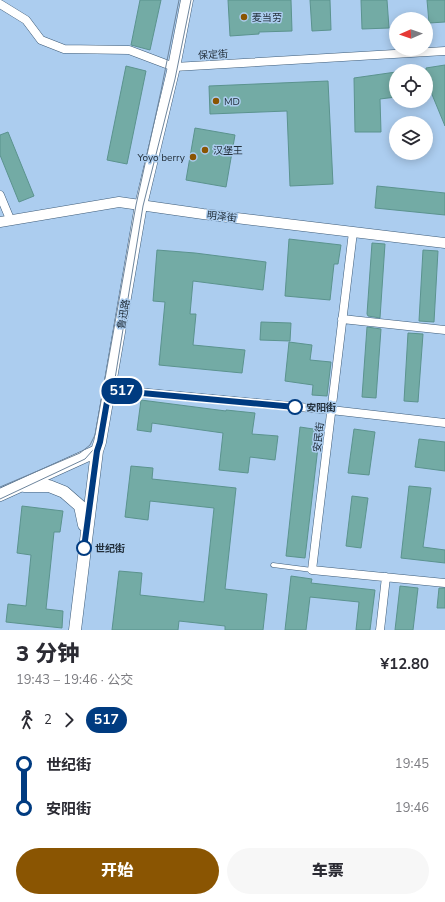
<!DOCTYPE html>
<html lang="zh">
<meta charset="utf-8">
<style>
:root{--surface:#fff;--page:#f7f7f7;--text:#2b2b33;--muted:#7c7c81;--accent:#8a5502}
body{margin:0;font-family:"Nunito Sans","Noto Sans SC",sans-serif;background:var(--page);color:var(--text);height:100vh;display:flex;flex-direction:column;font-size:15px;white-space:nowrap}
*{box-sizing:border-box;margin:0}
p{font-size:13px;color:var(--muted)}
.icon{flex:none;width:22px;height:22px;fill:none;stroke:currentColor;stroke-width:2;stroke-linecap:round;stroke-linejoin:round}
.map{position:relative;height:630px;overflow:hidden}
.sheet{display:flex;flex-direction:column;background:var(--surface);flex:1}
.sheet>*{flex:none}
.badge{padding:0 8px;border-radius:13px;font-size:14px;line-height:26px}
.needle{width:26px;rotate:268deg}
.tools{position:absolute;left:389px;top:12px;display:grid;gap:8px}
.tools a{display:grid;place-items:center;width:44px;height:44px;border-radius:50%;background:var(--surface);box-shadow:0 2px 10px #0003;font-size:20px}
.map>.badge{position:absolute;translate:-50% -50%;box-shadow:0 0 0 2px #fff}
.legs{display:flex;align-items:center;gap:6px;height:44px;padding:0 16px;font-size:13px}
.legs p{margin-inline-start:auto}
.summary{display:flex;align-items:center;justify-content:space-between;height:68px;padding:0 16px}
h1{font-size:22px;font-weight:800;line-height:30px}
.button{display:flex;gap:8px;margin-top:auto;padding:8px 16px}
.button a{flex:1;height:46px;border-radius:24px;background:var(--accent);color:#fff;font-size:16px;font-weight:800;line-height:46px;text-align:center}
.button a+a{background:var(--page);color:var(--text)}
ul{padding:0 16px;list-style:none}
li{display:flex;align-items:center;gap:14px;height:44px;font-size:15px}
li i{display:grid;place-items:center;width:6px;height:100%;margin:0 5px;background:currentColor}
li i::after{content:'';width:10px;height:10px;margin:-5px;border:3px solid;border-radius:50%;background:var(--surface)}
li p{margin-inline-start:auto}
li:first-child i{background:linear-gradient(#0000 50%,currentColor 0)}
li:last-child i{background:linear-gradient(currentColor 50%,#0000 0)}
.map>svg:first-child{display:block}
.building{fill:#73aba5;stroke:#5b938e}
.lines{fill:none;stroke-linecap:round;stroke-linejoin:round}
.service-casing{stroke:#3e5c79;stroke-width:5}
.minor-casing{stroke:#3e5c79;stroke-width:9}
.tertiary-casing{stroke:#3e5c79;stroke-width:11}
.secondary-casing{stroke:#3e5c79;stroke-width:13}
.service{stroke:#fff;stroke-width:4}
.minor{stroke:#fff;stroke-width:8}
.tertiary{stroke:#fff;stroke-width:10}
.secondary{stroke:#fff;stroke-width:12}
.tram{stroke:#6d859d;stroke-width:1}
.line-1-casing{stroke:#fff;stroke-width:9}
.line-1{stroke:#003b80;stroke-width:6}
.poi-dot{fill:#8a5502;stroke:#accdef;stroke-width:1.5}
.stop-1-dot{fill:#fff;stroke:#003b80;stroke-width:2}
.labels{text-anchor:middle;stroke-width:3;stroke-linejoin:round;paint-order:stroke}
.poi-label{font-size:10px;fill:#222f3b;stroke:#accdef;text-anchor:start}
.street-label{font-size:10px;fill:#222f3b;stroke:#accdef}
.stop-label{font-size:10px;font-weight:bold;fill:#222f3b;stroke:#accdef;text-anchor:start}
</style>
<div class="map">
<svg width="445" height="630" viewBox="0 0 445 630">
<rect width="100%" height="100%" fill="#accdef"/>
<path class="building" d="M140 0H161L150 50 131 45Z
M228 0H291L292 31 259 32V34L230 36Z
M310 0H330L331 30 312 31Z
M361 0H387L389 28 362 29Z
M427 0H445V22L429 23Z
M445 65V126L431 92 426 93V68Z
M126 66 146 71 127 164 107 160Z
M396 72V97L380 99 381 132H355L354 78Z
M328 81 333 184 290 186 287 111 210 114 209 86Z
M195 128 235 135 226 187 186 180Z
M8 132 34 196 19 202 0 155V135Z
M377 186 445 193V215L375 208Z
M289 239 341 245 338 264H334L330 300 285 296Z
M372 243 385 244 380 318 368 316 367 314Z
M157 250 195 253 266 262 263 290 193 281 190 314H196L193 345 245 350 242 373 159 365 165 302 153 301Z
M423 250 438 251 434 322 419 321Z
M261 322 291 323 290 341 260 340Z
M367 327 381 329 376 398 362 397Z
M408 333 423 334 418 402 404 401Z
M289 342 312 345 310 360 331 362 327 396 312 395 313 385 285 381Z
M141 400 226 411V410L255 413 252 434 278 436 275 460 250 457 248 473 219 470 223 433 152 423 151 432 137 430Z
M300 427 320 430 305 558 286 556Z
M354 429 375 432 369 475 348 473Z
M419 439 445 442V471L415 467Z
M131 466 153 468 152 479 236 488 225 589 267 594 263 630H225V626L179 621 178 630H112L119 571 142 573 140 595 204 602 214 508 150 501 148 520 125 517Z
M409 486 431 488 423 547 445 550V563L401 558Z
M352 496 368 498 361 548 346 546Z
M22 506 63 511 60 532H54L46 609 63 611 62 628 6 622 8 604 26 606 31 555 17 553Z
M291 576 312 579 311 583 375 590 370 630H356L359 602 310 597 306 630H285Z
M400 586 418 588 413 630H395Z
M439 588H445V608H437Z"/>
<g class="lines">
<defs>
<path id="service" d="M273 565 312 570"/>
<path id="minor" d="M0 4 26 20 41 40 64 49 129 50 174 67 445 51
M0 195 10 219
M353 232 312 570 445 583
M342 319 445 330
M105 389 331 410 445 423
M380 630 386 577"/>
<path id="tertiary" d="M0 222 119 202 203 214 445 243"/>
<path id="secondary" d="M24 486H49L64 492 80 506 84 525
M0 495 97 451
M75 630 97 451 100 442 141 205 174 67 187 0"/>
</defs>
<use href="#service" class="service-casing"/>
<use href="#minor" class="minor-casing"/>
<use href="#tertiary" class="tertiary-casing"/>
<use href="#secondary" class="secondary-casing"/>
<use href="#service" class="service"/>
<use href="#minor" class="minor"/>
<use href="#tertiary" class="tertiary"/>
<use href="#secondary" class="secondary"/>
<path class="tram" d="M0 487 80 453 90 445 95 435 136 205 161 91 179 0
M0 499 85 459 100 442 106 426 113 391 143 206 175 79 191 0"/>
</g>
<g class="lines">
<defs>
<path id="line-1" d="M84 548 97 451 100 442 109 390 295 407"/>
</defs>
<use href="#line-1" class="line-1-casing"/>
<use href="#line-1" class="line-1"/>
</g>
<g class="poi-dot">
<circle cx="244" cy="17" r="4"/>
<circle cx="216" cy="101" r="4"/>
<circle cx="205" cy="150" r="4"/>
<circle cx="193" cy="157" r="4"/>
</g>
<g class="stop-1-dot">
<circle cx="295" cy="407" r="7"/>
<circle cx="84" cy="548" r="7"/>
</g>
<g class="labels">
<g class="poi-label">
<text x="252" y="21">麦当劳</text>
<text x="224" y="105">MD</text>
<text x="213" y="154">汉堡王</text>
<text x="185" y="161" text-anchor="end">Yoyo berry</text>
</g>
<g class="street-label">
<text transform="translate(213 54) rotate(-3)" y="4">保定街</text>
<text transform="translate(222 216) rotate(7)" y="4">明泽街</text>
<text transform="translate(123 314) rotate(-80)" y="4">鲁迅路</text>
<text transform="translate(318 437) rotate(-83)" y="4">安民街</text>
</g>
<g class="stop-label">
<text x="306" y="411">安阳街</text>
<text x="95" y="552">世纪街</text>
</g>
</g>
</svg>
<div class="tools">
<a><svg class="needle" viewBox="-14 -14 28 28"><path d="M0-13l5 13h-10z" fill="#e53935"/><path d="M0 13l5-13h-10z" fill="#7c7c81"/></svg></a>
<a><svg class="icon" aria-label="locate" viewBox="0 0 24 24"><circle cx="12" cy="12" r="6"/><path d="M12 2v4M12 18v4M2 12h4M18 12h4"/></svg></a>
<a><svg class="icon" aria-label="layers" viewBox="0 0 24 24"><path d="M12 4l9 5-9 5-9-5zM3 14l9 5 9-5"/></svg></a>
</div>
<b class="badge" style="left:122px;top:391px;background:#003b80;color:#fff">517</b>
</div>
<section class="sheet">
<div class="summary"><div><h1>3 分钟</h1><p>19:43 – 19:46 · 公交</p></div><b>¥12.80</b></div>
<div class="legs"><svg class="icon" aria-label="walk" viewBox="0 0 24 24"><circle cx="13" cy="4" r="2"/><path d="M13 8l-2 6 4 7M11 14l-3 7M7 12l3-4h3l4 4"/></svg>2<svg class="icon" aria-label="forward" viewBox="0 0 24 24"><path d="M9 5l7 7-7 7"/></svg><b class="badge" style="background:#003b80;color:#fff">517</b></div>
<ul>
<li><i style="color:#003b80"></i><b>世纪街</b><p>19:45</p></li>
<li><i style="color:#003b80"></i><b>安阳街</b><p>19:46</p></li>
</ul>
<div class="button"><a>开始</a><a>车票</a></div>
</section>
